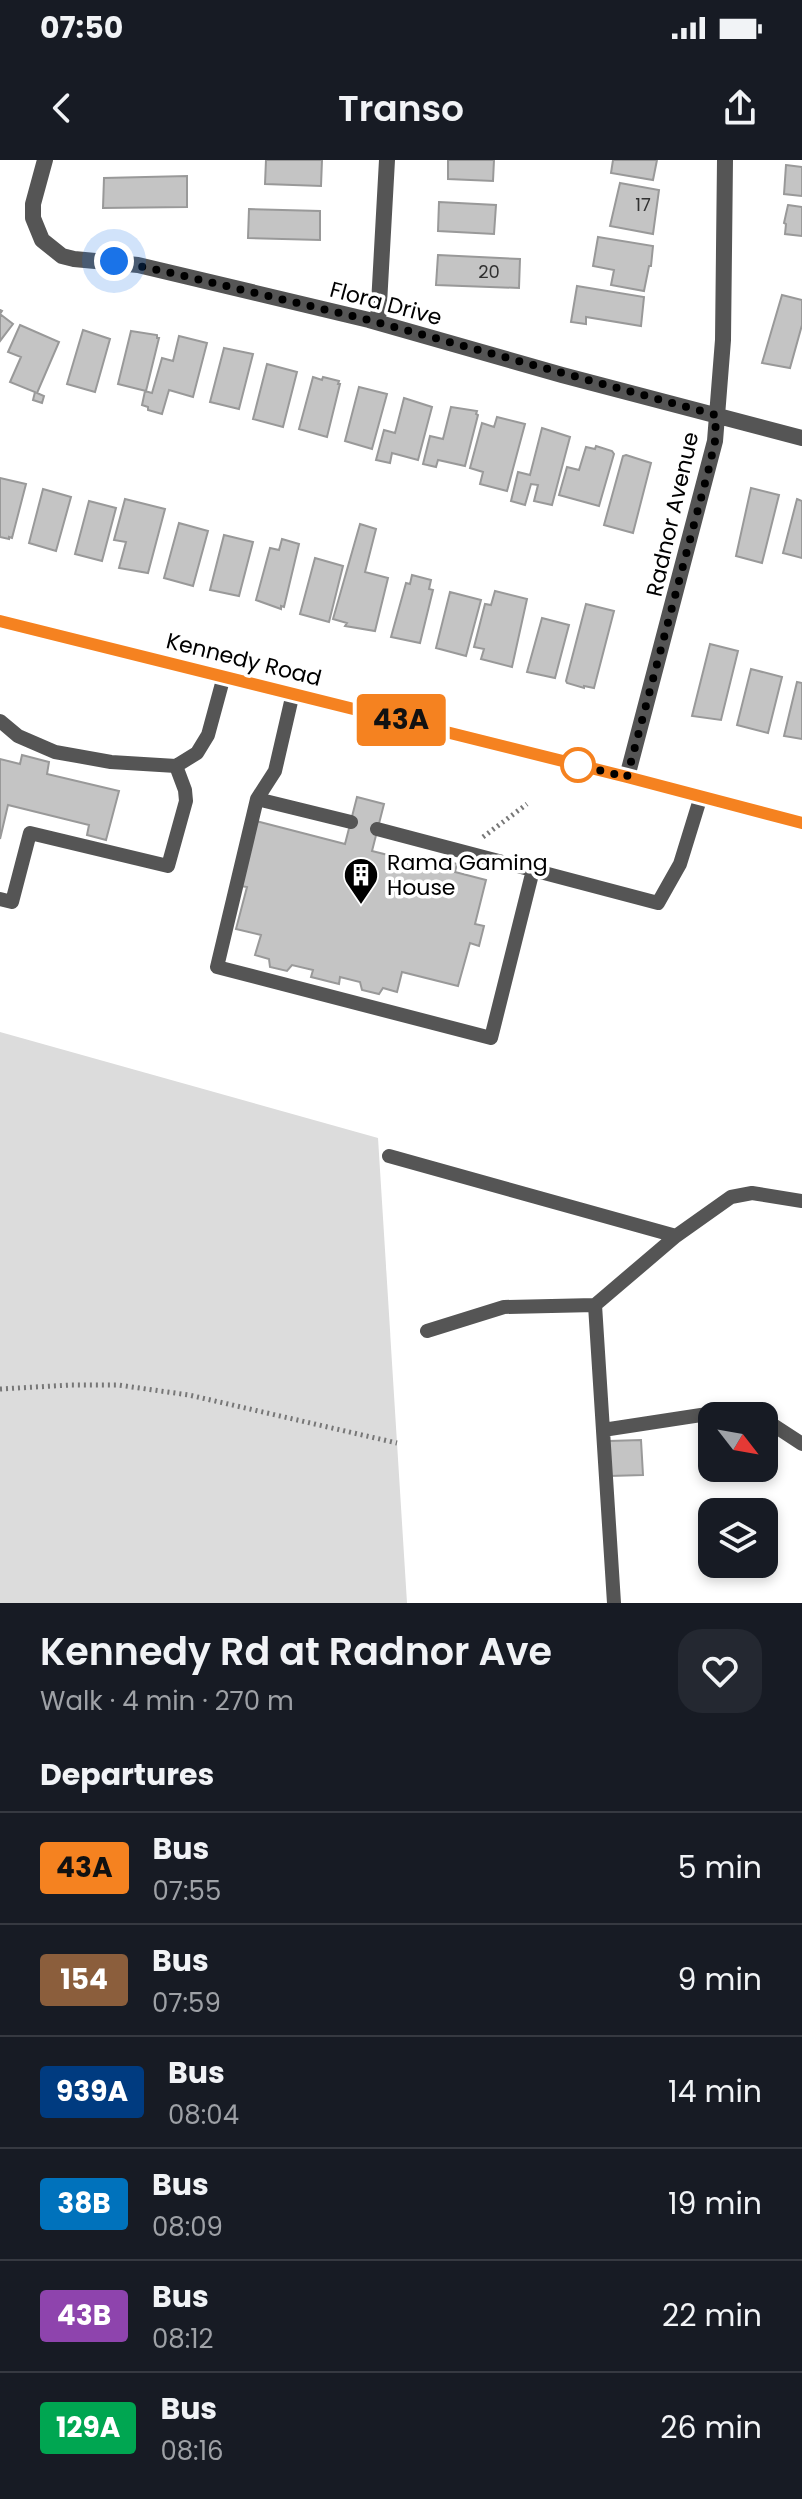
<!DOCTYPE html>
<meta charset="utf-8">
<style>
:root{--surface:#171b24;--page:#242831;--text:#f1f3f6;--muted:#9ea1a6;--line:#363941}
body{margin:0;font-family:Poppins,sans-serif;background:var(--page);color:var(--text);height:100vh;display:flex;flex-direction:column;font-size:30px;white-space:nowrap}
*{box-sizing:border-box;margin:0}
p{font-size:26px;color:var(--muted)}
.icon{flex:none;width:44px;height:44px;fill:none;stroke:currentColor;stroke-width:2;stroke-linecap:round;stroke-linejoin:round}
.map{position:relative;height:1443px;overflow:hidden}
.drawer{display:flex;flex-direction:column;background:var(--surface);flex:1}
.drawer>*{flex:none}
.badge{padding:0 16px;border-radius:6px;font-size:28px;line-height:52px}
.needle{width:52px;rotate:121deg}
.controls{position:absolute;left:698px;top:1242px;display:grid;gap:16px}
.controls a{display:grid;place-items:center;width:80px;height:80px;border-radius:16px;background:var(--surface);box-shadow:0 4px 12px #0003;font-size:40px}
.you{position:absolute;width:40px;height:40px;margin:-20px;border:6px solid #fff;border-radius:50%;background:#1a73e8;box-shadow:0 0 0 12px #1a73e833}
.map>.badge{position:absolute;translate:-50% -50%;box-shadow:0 0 0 4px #fff}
h2{padding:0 40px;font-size:30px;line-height:72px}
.round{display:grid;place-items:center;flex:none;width:84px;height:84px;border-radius:24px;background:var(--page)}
.summary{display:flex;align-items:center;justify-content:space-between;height:136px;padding:0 40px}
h1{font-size:38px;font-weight:600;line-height:60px}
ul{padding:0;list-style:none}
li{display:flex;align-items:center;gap:24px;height:112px;padding:0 40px;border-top:2px solid var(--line)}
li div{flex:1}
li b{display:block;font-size:30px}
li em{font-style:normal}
li .badge{min-width:88px;font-weight:700;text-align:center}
.status{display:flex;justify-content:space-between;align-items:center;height:56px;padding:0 40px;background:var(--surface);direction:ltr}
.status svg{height:22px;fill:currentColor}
header{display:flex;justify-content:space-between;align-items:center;height:104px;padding:0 40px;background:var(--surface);font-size:36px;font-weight:600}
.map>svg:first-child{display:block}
.green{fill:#dcdcdc}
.building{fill:#c4c4c4;stroke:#999;stroke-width:2}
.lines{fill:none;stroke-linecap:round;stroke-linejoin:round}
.path{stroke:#777;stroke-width:5;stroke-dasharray:2 4;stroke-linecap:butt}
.lane{stroke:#555;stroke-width:14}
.street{stroke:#555;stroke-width:16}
.secondary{stroke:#222;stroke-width:16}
.line-casing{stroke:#fff;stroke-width:18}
.line{stroke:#f58220;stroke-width:12}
.walk{stroke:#000;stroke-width:8;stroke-dasharray:0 14.4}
.stop-dot{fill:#fff;stroke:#f58220;stroke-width:4}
.labels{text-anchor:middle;stroke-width:7;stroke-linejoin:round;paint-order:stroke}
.number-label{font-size:18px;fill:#313131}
.street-label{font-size:22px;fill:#000;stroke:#fff}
.poi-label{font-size:22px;fill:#000;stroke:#fff;text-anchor:start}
</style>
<div class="status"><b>07:50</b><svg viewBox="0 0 49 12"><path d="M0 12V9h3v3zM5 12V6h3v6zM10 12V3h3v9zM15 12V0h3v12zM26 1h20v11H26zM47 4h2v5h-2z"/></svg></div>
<header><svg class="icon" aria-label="back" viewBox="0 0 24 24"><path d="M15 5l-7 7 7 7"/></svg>Transo<svg class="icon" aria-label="share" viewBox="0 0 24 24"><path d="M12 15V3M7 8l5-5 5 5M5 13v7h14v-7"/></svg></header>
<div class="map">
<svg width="802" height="1443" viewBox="0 0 802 1443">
<rect width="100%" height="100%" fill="#fff"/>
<path class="green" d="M0 872 378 978 407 1443H0Z"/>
<path class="building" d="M266 0H322L321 26 265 24Z
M448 0H494L493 21 448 19Z
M613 0H657L653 20 611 13Z
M786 5 802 7V36L784 34Z
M187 16V47L103 48 104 18Z
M620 23 659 30 653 74 610 66Z
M439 42 496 45 494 74 438 71Z
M788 45 802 47V76L785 74 786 64 784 63Z
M249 49 320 51V80L248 78Z
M598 77 653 86 651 106H649L644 131 611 125 614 110 593 106Z
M438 95 520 99 519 128 436 125Z
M577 126 644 137 641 166 586 157V164L571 162Z
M782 135 802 140V165L790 208 762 203Z
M0 150 2 151 0 154 13 164 0 181Z
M20 165 59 182 37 233 44 236 42 243 33 240 35 232 10 222 21 197 8 192Z
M83 170 110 179 95 232 67 224Z
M131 171 157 175V178H159L146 231 118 224Z
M179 176 207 183 193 237 169 230 162 254 148 250V247L142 245 145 231 152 233 162 198 173 201Z
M224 188 253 194 239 249 210 242Z
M267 204 297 212 283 267 253 259Z
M313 217 322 220 323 217 339 221 338 224H340L327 277 299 269Z
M359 227 387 234 372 289 345 281Z
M404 238 432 247 418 300 392 293 390 303 376 300 384 270 395 273Z
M451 247 477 251 476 254 478 255 465 306 438 300 436 307 423 304 430 276 443 279Z
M497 257 525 264 507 331 480 324 483 312 470 308 482 263 494 267Z
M542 268 570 277 552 345 534 341 538 325 531 324 525 345 511 341 518 312 530 315Z
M596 286 612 291 614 294 599 346 559 335 567 307 579 310 586 287 595 289Z
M626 295 651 303 633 373 604 365 623 296Z
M0 318 26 324 12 378 9 377V379L0 377Z
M751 328 779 335 762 403 736 396Z
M43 329 71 337 56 391 29 383Z
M125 339 165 349 148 413 119 408 126 382 114 380Z
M797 339 802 341V398L783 393Z
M89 341 116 348 102 401 75 394Z
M179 363 208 371 193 426 164 418Z
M360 364 376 369 365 412 388 418 375 471 345 466 347 463 333 459Z
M224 375 253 382 239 436 210 430Z
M282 379 299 384 284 447 281 446V449L256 440 270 388 279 390Z
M315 398 343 406 329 462 300 454Z
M412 415 431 420 429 429 433 430 420 483 391 477 406 423 410 424Z
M495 431 527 439 512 507 481 499 484 489 474 487 485 444 491 445Z
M450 432 481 440 466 496 436 488Z
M586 444 614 451 594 528 584 526V528L567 523 566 521Z
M542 458 569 465 555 518 527 512Z
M710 484 738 491 721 560 692 556Z
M751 509 782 517 768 573 737 565Z
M797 522 802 523V579L784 576Z
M22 595 49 602 47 614 119 631 106 680 87 675 89 665 8 645 0 679V599L20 604Z
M357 637 384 644 372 691 440 708 442 700 457 704 455 712 486 720 475 764 484 766 479 786 470 783 458 826 402 812 397 832 383 828 379 834 362 830 360 822 340 817 339 824 311 817 313 810 292 805 287 811 270 807 269 799 255 795 261 775 236 769 247 727 240 726 256 661 345 684Z
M641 1280 643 1315 610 1316 609 1281Z"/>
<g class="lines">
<path class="path" d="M483 677 527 644
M0 1229 71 1225H118L189 1235 397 1283"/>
<path class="lane" d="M293 533 275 611 257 639 217 807 491 878 533 710
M0 561 18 576 55 592 111 602 176 606 197 593 208 575 224 516
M257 639 351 662
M377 669 658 743 680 704 701 636
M0 739 12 742 30 673 168 706 186 641 185 630 176 606
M389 996 676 1076
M595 1145 614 1443
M427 1171 504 1147 595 1145 676 1076 731 1037 752 1033 802 1041
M764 1259 802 1284
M603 1270 714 1253 747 1256"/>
<path class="street" d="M45 0 33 44V58L42 80 62 96 74 99 138 105 369 160 562 215 802 278
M378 162 387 0
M627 617 715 281 723 180 725 0"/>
<path class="secondary" d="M0 461 627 617 802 663"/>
</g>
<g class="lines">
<defs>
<path id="line" d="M0 461 627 617 802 663"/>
</defs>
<use href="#line" class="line-casing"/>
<use href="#line" class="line"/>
<path class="walk" d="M114 101 163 111 369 160 716 255 715 281 709 308 627 617 578 605"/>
</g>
<defs>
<symbol id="building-pin" viewBox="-11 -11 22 30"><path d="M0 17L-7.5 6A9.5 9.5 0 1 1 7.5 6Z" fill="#000" stroke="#fff"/><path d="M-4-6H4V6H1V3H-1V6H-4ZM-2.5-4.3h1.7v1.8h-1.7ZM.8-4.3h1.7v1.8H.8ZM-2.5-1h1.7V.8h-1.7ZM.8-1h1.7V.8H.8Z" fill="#fff"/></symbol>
</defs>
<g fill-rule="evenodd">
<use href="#building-pin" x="341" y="695" width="40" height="54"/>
</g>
<circle class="stop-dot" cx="578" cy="605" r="16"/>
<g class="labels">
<g class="number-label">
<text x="643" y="51">17</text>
<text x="489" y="118">20</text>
</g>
<g class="street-label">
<text transform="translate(386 143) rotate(15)" y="8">Flora Drive</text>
<text transform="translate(672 354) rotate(-77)" y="8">Radnor Avenue</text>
<text transform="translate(244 499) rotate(14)" y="8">Kennedy Road</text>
</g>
<g class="poi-label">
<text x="387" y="710">Rama Gaming<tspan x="387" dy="25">House</tspan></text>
</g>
</g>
</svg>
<div class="controls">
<a><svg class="needle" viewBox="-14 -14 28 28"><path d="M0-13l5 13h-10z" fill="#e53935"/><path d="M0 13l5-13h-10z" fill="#9ea1a6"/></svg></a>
<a><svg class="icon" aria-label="layers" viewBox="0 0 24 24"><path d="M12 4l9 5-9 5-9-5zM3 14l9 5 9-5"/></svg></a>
</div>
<div class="you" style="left:114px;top:101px"></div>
<b class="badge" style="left:401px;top:560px;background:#f58220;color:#111">43A</b>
</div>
<section class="drawer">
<div class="summary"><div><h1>Kennedy Rd at Radnor Ave</h1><p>Walk · 4 min · 270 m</p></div><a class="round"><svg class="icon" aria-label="heart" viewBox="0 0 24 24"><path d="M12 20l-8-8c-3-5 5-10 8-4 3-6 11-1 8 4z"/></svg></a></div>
<h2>Departures</h2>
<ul>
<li><span class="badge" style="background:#f58220;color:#111">43A</span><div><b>Bus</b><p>07:55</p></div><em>5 min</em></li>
<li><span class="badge" style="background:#8b5e3c;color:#fff">154</span><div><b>Bus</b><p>07:59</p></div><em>9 min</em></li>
<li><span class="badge" style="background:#003b80;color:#fff">939A</span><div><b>Bus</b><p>08:04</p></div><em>14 min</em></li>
<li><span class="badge" style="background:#0072bc;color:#fff">38B</span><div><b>Bus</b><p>08:09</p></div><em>19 min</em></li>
<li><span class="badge" style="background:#8e44ad;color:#fff">43B</span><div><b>Bus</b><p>08:12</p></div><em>22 min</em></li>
<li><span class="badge" style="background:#00a651;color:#fff">129A</span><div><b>Bus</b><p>08:16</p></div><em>26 min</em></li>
</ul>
</section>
